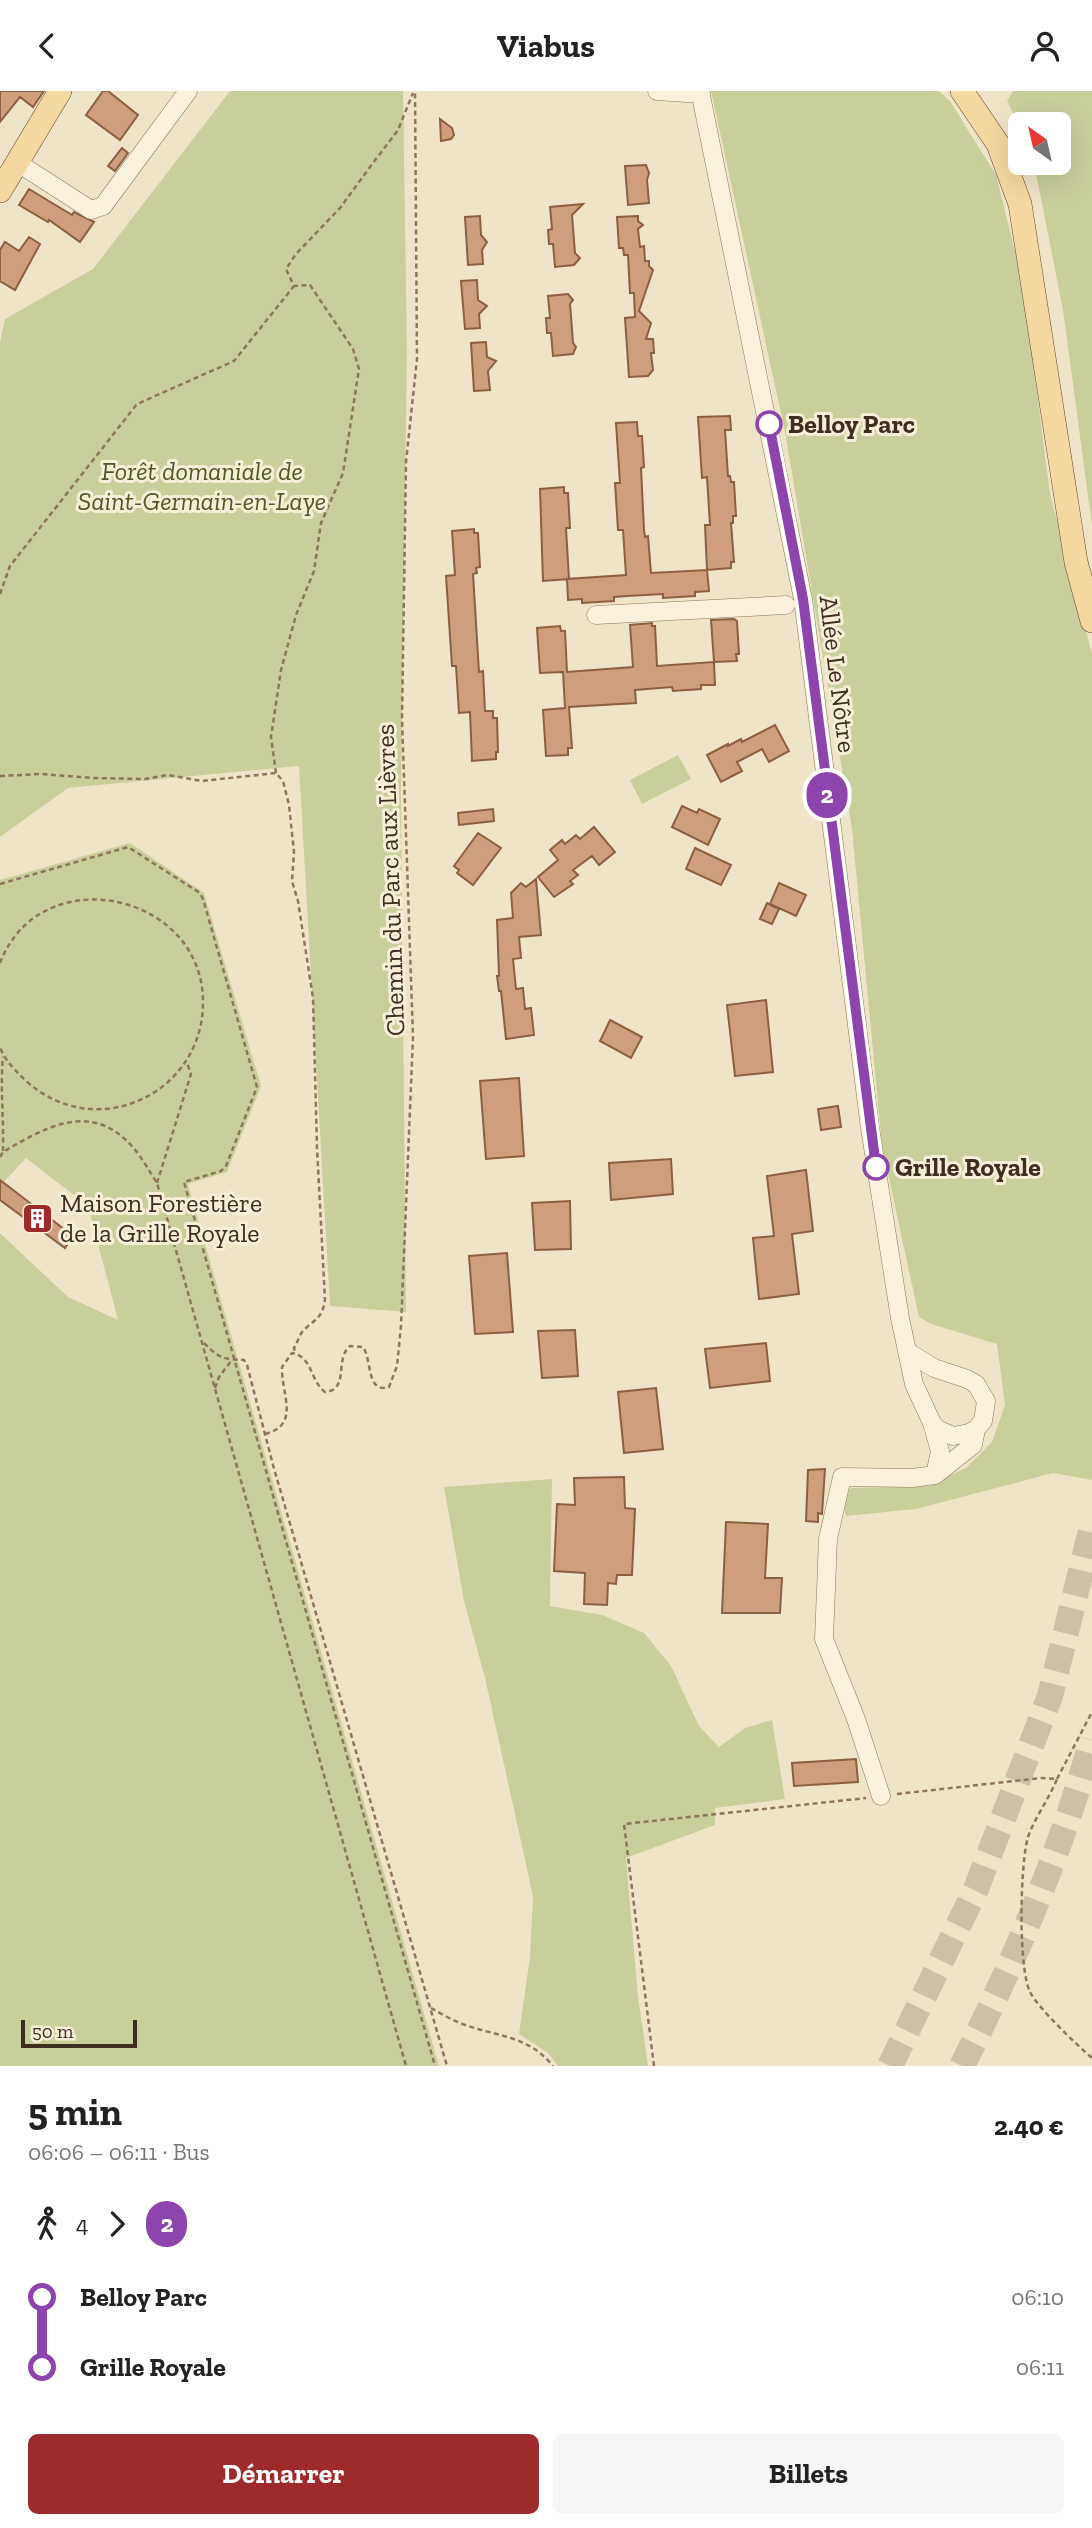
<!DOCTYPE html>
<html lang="fr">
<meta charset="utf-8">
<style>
:root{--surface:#fff;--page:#f6f6f6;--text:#222;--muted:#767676;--accent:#9e2a2b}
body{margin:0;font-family:"Zilla Slab",serif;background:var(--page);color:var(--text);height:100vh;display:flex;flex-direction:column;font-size:26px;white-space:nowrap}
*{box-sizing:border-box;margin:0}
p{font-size:23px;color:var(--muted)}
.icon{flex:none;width:38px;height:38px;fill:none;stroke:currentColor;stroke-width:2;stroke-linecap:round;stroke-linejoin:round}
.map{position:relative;height:1975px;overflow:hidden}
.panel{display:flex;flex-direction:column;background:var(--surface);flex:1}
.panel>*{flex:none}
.badge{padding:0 14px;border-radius:23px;font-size:24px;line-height:46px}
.needle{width:46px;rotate:326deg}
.buttons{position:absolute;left:1008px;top:21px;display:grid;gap:14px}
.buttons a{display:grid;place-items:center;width:63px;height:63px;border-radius:10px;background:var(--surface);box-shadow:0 7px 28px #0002;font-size:35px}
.scale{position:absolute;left:21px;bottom:18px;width:116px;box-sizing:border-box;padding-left:7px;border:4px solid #3d2e20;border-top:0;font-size:19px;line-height:24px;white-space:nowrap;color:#3d2e20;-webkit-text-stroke:5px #f7eed8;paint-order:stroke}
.map>.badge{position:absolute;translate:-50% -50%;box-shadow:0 0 0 4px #fff}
.legs{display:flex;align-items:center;gap:10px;height:77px;padding:0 28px;font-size:23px}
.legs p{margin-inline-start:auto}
.summary{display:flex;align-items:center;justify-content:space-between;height:119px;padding:0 28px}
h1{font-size:38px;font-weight:800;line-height:52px}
.primary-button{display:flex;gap:14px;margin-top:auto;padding:14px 28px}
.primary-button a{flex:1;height:80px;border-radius:10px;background:var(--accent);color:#fff;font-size:28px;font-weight:800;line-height:80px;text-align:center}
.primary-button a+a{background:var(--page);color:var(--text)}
ul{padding:0 28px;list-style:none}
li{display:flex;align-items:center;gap:24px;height:70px;font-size:26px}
li i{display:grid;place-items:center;width:10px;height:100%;margin:0 9px;background:currentColor}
li i::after{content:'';width:18px;height:18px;margin:-9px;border:5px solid;border-radius:50%;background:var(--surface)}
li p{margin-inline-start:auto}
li:first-child i{background:linear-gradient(#0000 50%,currentColor 0)}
li:last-child i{background:linear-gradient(currentColor 50%,#0000 0)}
header{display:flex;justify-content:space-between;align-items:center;height:91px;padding:0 28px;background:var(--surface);font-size:32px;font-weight:800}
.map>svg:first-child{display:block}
.green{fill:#c9cf9b}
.building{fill:#cf9f7d;stroke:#8d5f41;stroke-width:2}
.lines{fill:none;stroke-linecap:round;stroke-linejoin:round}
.highway-tunnel{stroke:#ccc0a6;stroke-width:26;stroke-dasharray:26 13;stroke-linecap:butt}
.minor-casing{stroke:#8d765c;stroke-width:19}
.major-casing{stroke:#5b4430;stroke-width:24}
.path{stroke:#8d765c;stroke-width:2.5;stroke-dasharray:5 3.5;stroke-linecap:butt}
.minor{stroke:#faf1dc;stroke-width:18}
.major{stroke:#f3d9a0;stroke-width:23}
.line-1-casing{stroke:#fff;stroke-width:16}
.line-1{stroke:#8e44ad;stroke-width:10}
.stop-1-dot{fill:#fff;stroke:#8e44ad;stroke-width:3.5}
.labels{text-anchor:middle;stroke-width:6;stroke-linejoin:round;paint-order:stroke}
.stop-label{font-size:26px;font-weight:bold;fill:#3d2e20;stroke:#f7eed8;text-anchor:start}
.park-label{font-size:26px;font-style:italic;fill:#4d5a26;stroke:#f7eed8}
.street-label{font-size:26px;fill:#3d2e20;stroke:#f7eed8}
.poi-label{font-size:26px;fill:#3d2e20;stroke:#f7eed8;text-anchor:start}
</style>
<header><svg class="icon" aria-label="back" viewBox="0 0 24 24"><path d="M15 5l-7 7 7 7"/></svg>Viabus<svg class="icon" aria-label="person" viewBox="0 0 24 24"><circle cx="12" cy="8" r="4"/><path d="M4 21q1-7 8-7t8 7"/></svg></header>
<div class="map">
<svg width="1092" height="1975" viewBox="0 0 1092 1975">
<rect width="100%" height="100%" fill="#f0e4c8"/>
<path class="green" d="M230 0H403L407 260 401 704 406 1221 330 1215 299 675 68 697 0 746V252L5 228 93 178Z
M711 0H939L950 10 996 84 1023 192 1050 403 1092 563V1389L1053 1382 916 1418 846 1425 844 1416 850 1397 930 1395 967 1376 992 1351 1005 1314 997 1253 931 1233 919 1226 882 1055 852 738 785 341Z
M1013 0H1092V434L1063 219 1034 72H1059V33H1020V35L1007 10Z
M678 664 691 688 642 713 630 689Z
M130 752 204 802 261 995 227 1081 188 1093 439 1975H0V1142L68 1206 118 1229 88 1115 26 1067 4 1091 0 1088V789Z
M552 1388 550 1515 602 1524 644 1542 671 1575 699 1635 719 1656 745 1637 772 1629 785 1708 715 1717V1734L626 1767 638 1906 648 1975H558L548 1962 519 1943 530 1866 533 1805 485 1587 464 1510 444 1396Z"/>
<path class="building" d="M0 0H44L33 16 20 6 0 31Z
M103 0H108L138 24 120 49 86 24Z
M440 28 452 37 454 44 451 48 441 50Z
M122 57 128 62 115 80 108 75Z
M646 74 649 82 647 89 649 112 628 114 625 75Z
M29 98 72 124 74 121 94 131 80 151 49 129 48 131 19 114Z
M583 113 572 124 575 162 580 167 574 174 555 176 553 153H549L548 139 552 138 550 116Z
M480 125 481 144 487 151 482 159 483 173 468 174 465 126Z
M638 125V130L643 134 638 138 640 156 644 155 645 170H649V175L653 179 639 220 651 232 646 248H653L654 262H651L653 279 648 285 629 286 625 227 635 226 634 202H630L628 164H624L623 157H619L617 126Z
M29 146 40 153 15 199 0 190V159L5 151 19 160Z
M477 189 478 209 487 215 479 223 480 237 465 238 461 190Z
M568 203 573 209 570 213 571 225 573 252 576 256 573 263 553 265 551 242H547L546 227H550L548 205Z
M486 251 487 266 496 270 488 280 490 299 474 300 471 252Z
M730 325 731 339H725L728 385H730L731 391H734L736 425H733V432H731L734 471H731V477L707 479 705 434H710L707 386 702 387 698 326Z
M637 331 638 345H642L644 376 641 377 644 439 645 446 648 445 651 482 707 479 709 500 695 501V505L663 507V503L627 505 614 506V510L582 512V508L568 509 567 488 626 484 623 439H618L615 392H620L616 332Z
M564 396V402H568L570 437H566L569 488 543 490 540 398Z
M474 438V442H478L480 476 476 477 477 482 473 483 479 581 483 580 485 620H493V627H497L498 661H496V668L472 670 470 621 459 622 456 575H452L446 485 455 484 452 440Z
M734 528 737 530 739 563H736L737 570 714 571 711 529Z
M652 532V535H655L657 575 714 571 715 594H701V598L673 600 672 596 635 599 636 612 569 616 572 657H568V664L546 665 543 619 565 617 563 581 540 582 537 537 560 535 561 540H565L567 581 633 576 630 534Z
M775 634 789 660 769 671 762 658 737 671 742 680 721 691 707 664 728 653V655L741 648 742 651Z
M682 715 697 722 699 718 720 728 708 754 672 736Z
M493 718 494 730 459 734 458 722Z
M594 736 615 761 599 774 592 765 573 779 578 784 570 790 573 793 554 806 538 786 558 769 550 759 562 749 565 753 576 744 580 748Z
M478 742 501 757 473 794 457 782 459 779 454 775Z
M695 757 731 774 721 794 686 778Z
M536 788 541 844 519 846 521 867 513 868 516 898 523 897 525 918 531 917 534 944 506 948 501 900H499L497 885H499L497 829 513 827 511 802 521 792 526 796Z
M779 792 806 804 796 825 770 813Z
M767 812 779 818 772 833 760 828Z
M766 909 773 981 735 985 727 914Z
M610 929 642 946 631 967 600 950Z
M519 987 524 1065 486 1068 480 990Z
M838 1015 841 1036 821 1039 818 1018Z
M671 1068 673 1103 611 1109 609 1072Z
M806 1079 813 1140 792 1143 799 1203 759 1208 753 1147 774 1145 767 1085Z
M0 1089 73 1145 65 1157 0 1109Z
M570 1110 571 1158 535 1159 532 1112Z
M507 1162 513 1241 475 1243 469 1165Z
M575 1239 578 1285 542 1287 538 1240Z
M766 1252 770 1290 710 1297 705 1258Z
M656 1297 663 1358 624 1362 618 1301Z
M825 1378 822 1423 818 1422V1431L806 1430 808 1379Z
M624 1386 625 1417 635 1418 632 1484H617L616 1493 608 1492 607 1514 584 1513 585 1482 554 1480 557 1413 575 1414 574 1387Z
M726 1431 768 1433 765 1487H782L780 1522H722Z
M856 1668 858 1691 794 1695 792 1672Z"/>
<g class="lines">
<path class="highway-tunnel" d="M890 1975 976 1798 1050 1605 1092 1436
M962 1975C1014 1871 1061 1761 1092 1649"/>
<defs>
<path id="minor" d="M657 0 701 3
M700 0 803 508 870 1037 900 1227 914 1293 932 1332 937 1338 953 1345 969 1342 976 1338 983 1330 986 1310 976 1293 967 1288 934 1277 908 1261
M18 72 91 119 103 115 188 0
M596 524 786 514
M932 1332 940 1360 935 1384
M881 1705 856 1628 824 1548 828 1448 842 1386 912 1387 935 1384 973 1354 976 1338"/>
<path id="major" d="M962 0 998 53 1020 113 1076 471 1092 530
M0 100 60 0"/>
</defs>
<use href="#minor" class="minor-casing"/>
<use href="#major" class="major-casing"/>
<path class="path" d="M0 503 10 475 137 313 234 270 294 195
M276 682 271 646 281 579 296 524 314 480 321 432 343 382 359 278 353 258 310 194 294 195 286 178 296 163 340 117 370 76 398 39 413 2
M0 685 41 683 93 687 145 688 168 684 202 690 276 682 283 690 289 714 294 761 292 790 298 810 313 907 317 1057 325 1209C322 1229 314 1228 302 1241 299 1246 297 1252 294 1257L295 1262
M0 793 128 756 200 802 203 808 257 996 226 1075 221 1080 184 1091 435 1975
M0 872C40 767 202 801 203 910 204 1003 95 1054 25 989 15 979 5 970 0 956
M3 1060C4 1029 0 995 3 966
M0 1066 3 1061C44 1037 88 1011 128 1051 140 1063 148 1078 157 1092L406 1975
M157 1092 191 983 187 972
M204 1252C220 1268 223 1268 244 1269L247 1274 273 1374 447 1975
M215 1297 219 1286 231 1270
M265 1343C301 1334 281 1303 282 1276L292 1262C313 1266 310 1290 325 1301 350 1299 334 1268 350 1255L363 1256C372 1268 366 1303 389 1296L397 1275 401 1235 413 946 402 628 406 371 417 268 415 0
M1057 1688 1092 1621
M897 1703 1041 1687 1057 1688C1049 1708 1035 1726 1028 1746 1020 1774 1018 1876 1030 1901 1038 1917 1077 1954 1092 1967
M431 1917C440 1922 450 1928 460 1932 495 1946 527 1943 553 1975
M654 1975 624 1733 866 1707"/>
<use href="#minor" class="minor"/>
<use href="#major" class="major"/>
</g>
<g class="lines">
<defs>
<path id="line-1" d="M769 333 803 508 876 1076"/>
</defs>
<use href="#line-1" class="line-1-casing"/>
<use href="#line-1" class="line-1"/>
</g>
<defs>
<symbol id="building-square" viewBox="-11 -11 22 22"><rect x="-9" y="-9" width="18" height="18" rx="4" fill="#9e2a2b" stroke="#f7eed8"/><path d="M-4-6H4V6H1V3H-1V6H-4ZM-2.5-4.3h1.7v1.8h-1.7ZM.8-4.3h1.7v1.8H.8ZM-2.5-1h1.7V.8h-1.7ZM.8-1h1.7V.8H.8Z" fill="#fff"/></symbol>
</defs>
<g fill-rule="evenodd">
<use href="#building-square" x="20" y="1110" width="35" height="35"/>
</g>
<g class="stop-1-dot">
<circle cx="769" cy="333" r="12"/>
<circle cx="876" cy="1076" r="12"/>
</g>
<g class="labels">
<g class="stop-label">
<text x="788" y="342">Belloy Parc</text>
<text x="895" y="1085">Grille Royale</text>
</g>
<g class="park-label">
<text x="202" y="389">Forêt domaniale de<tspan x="202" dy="30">Saint-Germain-en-Laye</tspan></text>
</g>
<g class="street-label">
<text transform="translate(838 583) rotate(83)" y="9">Allée Le Nôtre</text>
<text transform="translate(390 789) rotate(-92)" y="9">Chemin du Parc aux Lièvres</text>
</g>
<g class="poi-label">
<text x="60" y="1121">Maison Forestière<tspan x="60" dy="30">de la Grille Royale</tspan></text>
</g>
</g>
</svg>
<div class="buttons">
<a><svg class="needle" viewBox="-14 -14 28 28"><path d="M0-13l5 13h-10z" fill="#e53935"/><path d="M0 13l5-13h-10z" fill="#767676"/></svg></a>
</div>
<div class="scale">50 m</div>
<b class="badge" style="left:827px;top:704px;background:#8e44ad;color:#fff">2</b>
</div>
<section class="panel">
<div class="summary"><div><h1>5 min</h1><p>06:06 – 06:11 · Bus</p></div><b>2.40 €</b></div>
<div class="legs"><svg class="icon" aria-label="walk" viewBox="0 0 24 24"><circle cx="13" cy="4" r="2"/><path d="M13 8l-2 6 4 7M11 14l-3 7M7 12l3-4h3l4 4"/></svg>4<svg class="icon" aria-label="forward" viewBox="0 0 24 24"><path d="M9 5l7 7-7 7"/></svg><b class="badge" style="background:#8e44ad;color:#fff">2</b></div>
<ul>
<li><i style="color:#8e44ad"></i><b>Belloy Parc</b><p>06:10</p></li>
<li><i style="color:#8e44ad"></i><b>Grille Royale</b><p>06:11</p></li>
</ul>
<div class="primary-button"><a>Démarrer</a><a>Billets</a></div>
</section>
